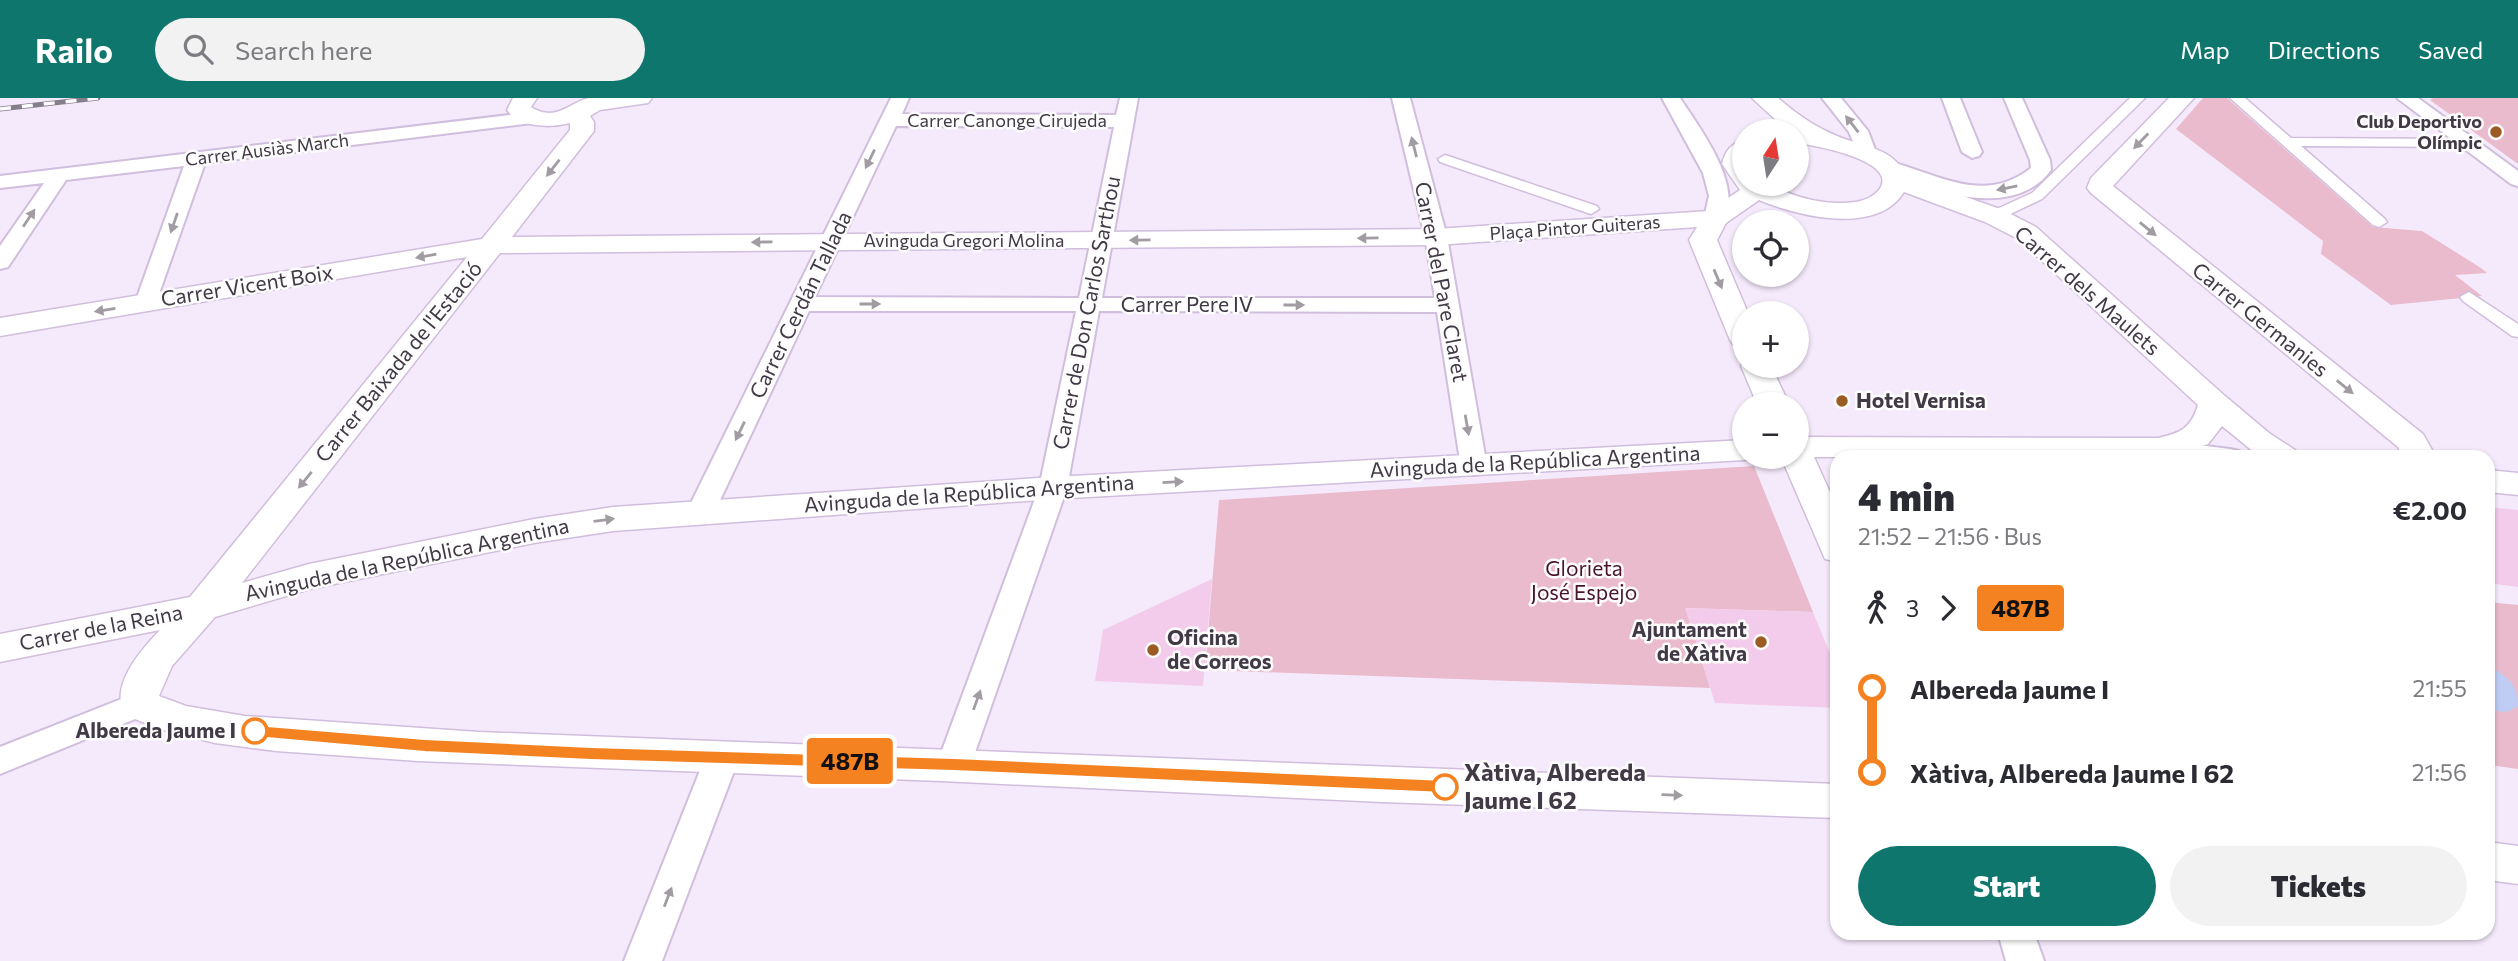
<!DOCTYPE html>
<meta charset="utf-8">
<style>
:root{--surface:#fff;--page:#f2f2f3;--text:#2b2b33;--muted:#7c7c81;--accent:#0f766e}
body{margin:0;font-family:Commissioner,sans-serif;background:var(--page);color:var(--text);height:100vh;display:flex;flex-direction:column;font-size:26px;white-space:nowrap}
*{box-sizing:border-box;margin:0}
p{font-size:23px;color:var(--muted)}
.icon{flex:none;width:38px;height:38px;fill:none;stroke:currentColor;stroke-width:2;stroke-linecap:round;stroke-linejoin:round}
.map{position:relative;flex:1;overflow:hidden}
.side{position:absolute;left:1830px;top:352px;width:665px;height:490px;display:flex;flex-direction:column;background:var(--surface);border-radius:21px;box-shadow:0 2px 5px #0004}
.side>*{flex:none}
.badge{padding:0 14px;border-radius:5px;font-size:24px;line-height:46px}
.needle{width:46px;rotate:12deg}
.tools{position:absolute;left:1732px;top:21px;display:grid;gap:14px}
.tools a{display:grid;place-items:center;width:77px;height:77px;border-radius:50%;background:var(--surface);box-shadow:0 2px 5px #0004;font-size:35px}
.map>.badge{position:absolute;translate:-50% -50%;box-shadow:0 0 0 4px #fff}
.legs{display:flex;align-items:center;gap:10px;height:77px;padding:0 28px;font-size:23px}
.legs p{margin-inline-start:auto}
.overview{display:flex;align-items:center;justify-content:space-between;height:119px;padding:0 28px}
h1{font-size:38px;font-weight:800;line-height:52px}
.primary-button{display:flex;gap:14px;margin-top:auto;padding:14px 28px}
.primary-button a{flex:1;height:80px;border-radius:42px;background:var(--accent);color:#fff;font-size:28px;font-weight:800;line-height:80px;text-align:center}
.primary-button a+a{background:var(--page);color:var(--text)}
ul{padding:0 28px;list-style:none}
li{display:flex;align-items:center;gap:24px;height:84px;font-size:26px}
li i{display:grid;place-items:center;width:10px;height:100%;margin:0 9px;background:currentColor}
li i::after{content:'';width:18px;height:18px;margin:-9px;border:5px solid;border-radius:50%;background:var(--surface)}
li p{margin-inline-start:auto}
li:first-child i{background:linear-gradient(#0000 50%,currentColor 0)}
li:last-child i{background:linear-gradient(currentColor 50%,#0000 0)}
header{display:flex;align-items:center;gap:42px;box-sizing:border-box;height:98px;padding:0 35px;background:var(--accent);color:#fff}
header strong{font-size:33px}
nav{display:flex;gap:38px;margin-inline-start:auto;font-size:24px}
.search{width:490px;height:63px;background:var(--page);display:flex;align-items:center;gap:18px;box-sizing:border-box;padding:0 24px;border-radius:38px;color:var(--muted);font-size:26px}
.map>svg:first-child{display:block}
.green{fill:#eabbcc}
.water{fill:#bfcdf5}
.building{fill:#f2ccea}
.lines{fill:none;stroke-linecap:round;stroke-linejoin:round}
.pedestrian-casing{stroke:#d0bedc;stroke-width:3}
.minor-casing{stroke:#d0bedc;stroke-width:4}
.tertiary-casing{stroke:#d0bedc;stroke-width:3}
.pedestrian{fill:#fff;fill-rule:evenodd}
.minor{fill:#fff;fill-rule:evenodd}
.tertiary{fill:#fff;fill-rule:evenodd}
.rail-casing{stroke:#877e8c;stroke-width:5}
.rail{stroke:#fcfcfc;stroke-width:3.5;stroke-dasharray:11;stroke-linecap:butt}
.oneway{fill:#a09ca2}
.line-1{fill:#f58220;stroke:#fff;stroke-width:2}
.poi-dot{fill:#9b5c24;stroke:#fcfcfc;stroke-width:2.5}
.stop-1-dot{fill:#fff;stroke:#f58220;stroke-width:3.5}
.labels{text-anchor:middle;stroke-width:5;stroke-linejoin:round;paint-order:stroke}
.far-street-label{font-size:18px;fill:#413945;stroke:#fcfcfc}
.far-poi-label{font-size:18px;font-weight:bold;fill:#413945;stroke:#fcfcfc;text-anchor:end}
.street-label{font-size:21px;fill:#413945;stroke:#fcfcfc}
.poi-label{font-size:21px;font-weight:bold;fill:#413945;stroke:#fcfcfc;text-anchor:start}
.park-label{font-size:21px;fill:#4b142e;stroke:#fcfcfc}
.stop-label{font-size:21px;font-weight:bold;fill:#413945;stroke:#fcfcfc;text-anchor:end}
.near-stop-label{font-size:24px;font-weight:bold;fill:#413945;stroke:#fcfcfc;text-anchor:start}
</style>
<header>
<strong>Railo</strong>
<div class="search"><svg class="icon" aria-label="search" viewBox="0 0 24 24"><circle cx="10" cy="10" r="6"/><path d="M15 15l6 6"/></svg>Search here</div>
<nav><a>Map</a><a>Directions</a><a>Saved</a></nav>
</header>
<div class="map">
<svg width="2518" height="863" viewBox="0 0 2518 863">
<rect width="100%" height="100%" fill="#f5eafc"/>
<path class="green" d="M2203 0H2227L2373 129 2422 133 2481 170 2487 175 2455 177 2482 198 2391 207 2321 156 2323 143 2176 31Z
M2433 0H2518V66L2430 2Z
M1754 368 1813 514 1686 510 1710 590 1205 572 1219 402Z
M2488 504 2518 507V671L2489 667Z"/>
<path class="water" d="M2488 567C2507 579 2518 585 2518 608L2507 614 2489 612Z"/>
<path class="building" d="M2488 409 2518 412V489L2488 485Z
M1212 481 1203 588 1095 583 1103 532Z
M1685 510 1813 514 1838 575V610L1715 605Z"/>
<g class="lines">
<defs>
<path id="pedestrian" d="M2130 0H2145L2042 101 2000 121H1988L1986 118 1988 115 2032 95Z
M2230 0H2245L2291 40 2468 41 2475 45 2468 49 2301 48 2385 121 2387 124 2379 129 2373 127Z
M1445 57 1597 108 1599 111 1591 116 1585 114 1440 64 1438 61Z
M2469 194 2518 226V239L2512 238 2463 203 2460 199Z"/>
<path id="minor" d="M891 0H909L902 16 1116 17 1120 0H1138L1102 200H1435L1425 139 1392 0H1410L1447 139 1487 369 1483 375 1474 377 1465 375 1461 369 1437 214 1099 213 1067 390 971 666 966 675 954 679 942 675 937 666 1039 390 1076 213H809L715 413 711 419 701 422 691 419 687 413ZM896 28 1114 29 1079 200 815 199Z
M1662 0H1680C1699 29 1746 90 1722 124H1708L1704 120 1709 98 1703 75Z
M1822 0H1841L1868 33 1876 54 1873 58H1859L1849 34Z
M1942 0H1960L1982 54 1979 58 1972 60 1962 54Z
M2004 0H2022L2050 62 2051 72C2013 124 1927 92 1880 73L1877 69 1880 65 1887 63C1937 75 1983 108 2031 70L2030 62Z
M2397 0H2418L2518 73V88L2511 86Z
M534 14 543 20 541 24 205 65 154 210H138L135 205 184 68 66 82 8 169 0 171V148L44 85 0 90V78Z
M2158 342 2230 351 2239 353 2243 359H2162L2149 356 2145 350 2149 344Z
M139 594 150 597 155 606 150 615 0 676V649Z
M722 647 734 651 739 660 662 863H624L705 660 710 651Z
M1998 835H2034L2044 863H2006Z"/>
<path id="tertiary" d="M513 0H537L531 9C556 25 570 4 589 0 608 0 632 0 652 0L648 5 600 12 590 18 594 24V33L512 139 1436 131 1709 113 1740 92 1722 66C1725 53 1731 45 1745 42V86C1751 86 1760 84 1766 86 1773 87 1780 92 1786 94 1808 103 1832 107 1855 104 1863 103 1873 99 1879 92 1901 63 1814 47 1797 45V33H1788L1792 32 1778 24 1752 0H1778C1795 15 1817 30 1837 38 1863 49 1893 49 1906 78L2003 112 2036 129 2225 298 2269 335 2295 352 2299 359H2260L2222 328 2208 346 2166 359H1814L1838 412V464L1825 461 1781 359H1797V339L2158 340C2181 335 2191 330 2198 307L2018 141 1985 124 1904 94C1877 138 1798 118 1759 102L1726 125 1717 142 1748 215H1745V251L1734 248 1730 242 1689 142 1697 129 1436 147 500 155 242 485 309 466 534 421 613 409 1053 379 1745 342V359H1757L1745 362 1053 401 613 433 534 445 310 491 215 519 172 568 159 598 186 608 245 618 479 634 1838 686V720L1382 704 941 683 418 663 276 653 215 645 160 631 125 617C109 588 140 553 160 532L0 564V536L190 499 467 159 0 238V220L482 141 570 32V25C550 30 520 30 507 12Z
M2169 0H2194L2113 88 2423 336 2436 359H2403L2398 349 2091 95 2087 90 2091 80Z
M1745 262V268H1771L1789 306H1757L1741 268Z
M2488 372 2518 375V397L2488 394Z
M2488 744 2518 748V786L2488 782Z"/>
</defs>
<use href="#pedestrian" class="pedestrian-casing"/>
<use href="#minor" class="minor-casing"/>
<use href="#tertiary" class="tertiary-casing"/>
<use href="#pedestrian" class="pedestrian"/>
<use href="#minor" class="minor"/>
<use href="#tertiary" class="tertiary"/>
<defs>
<path id="rail" d="M0 11 98 0"/>
</defs>
<use href="#rail" class="rail-casing"/>
<use href="#rail" class="rail"/>
</g>
<defs><path id="oneway-solid" d="M-6-.8H1V-3.2L6.5 0L1 3.2V.8H-6Z" transform="scale(1.75)"/></defs>
<g class="oneway">
<use href="#oneway-solid" transform="translate(1852 26) rotate(-128)"/>
<use href="#oneway-solid" transform="translate(2141 43) rotate(134)"/>
<use href="#oneway-solid" transform="translate(1414 49) rotate(-104)"/>
<use href="#oneway-solid" transform="translate(870 61) rotate(116)"/>
<use href="#oneway-solid" transform="translate(553 70) rotate(128)"/>
<use href="#oneway-solid" transform="translate(2007 90) rotate(169)"/>
<use href="#oneway-solid" transform="translate(29 120) rotate(-56)"/>
<use href="#oneway-solid" transform="translate(174 125) rotate(109)"/>
<use href="#oneway-solid" transform="translate(2148 131) rotate(39)"/>
<use href="#oneway-solid" transform="translate(1368 140) rotate(179)"/>
<use href="#oneway-solid" transform="translate(1140 142) rotate(179)"/>
<use href="#oneway-solid" transform="translate(762 144) rotate(179)"/>
<use href="#oneway-solid" transform="translate(426 158) rotate(170)"/>
<use href="#oneway-solid" transform="translate(1718 181) rotate(67)"/>
<use href="#oneway-solid" transform="translate(870 206)"/>
<use href="#oneway-solid" transform="translate(1294 207)"/>
<use href="#oneway-solid" transform="translate(105 212) rotate(171)"/>
<use href="#oneway-solid" transform="translate(2345 289) rotate(39)"/>
<use href="#oneway-solid" transform="translate(1467 327) rotate(80)"/>
<use href="#oneway-solid" transform="translate(740 333) rotate(116)"/>
<use href="#oneway-solid" transform="translate(305 382) rotate(129)"/>
<use href="#oneway-solid" transform="translate(1173 384) rotate(-3)"/>
<use href="#oneway-solid" transform="translate(604 422) rotate(-7)"/>
<use href="#oneway-solid" transform="translate(977 602) rotate(-70)"/>
<use href="#oneway-solid" transform="translate(1672 697) rotate(2)"/>
<use href="#oneway-solid" transform="translate(668 799) rotate(-69)"/>
</g>
<path class="line-1" d="M255 627 425 641 591 649 954 660 1445 682 1451 684 1454 689 1451 693 1445 695 954 673 591 662 425 654 255 639 247 633Z"/>
<g class="poi-dot">
<circle cx="2496" cy="34" r="7"/>
<circle cx="1842" cy="303" r="7"/>
<circle cx="1761" cy="544" r="7"/>
<circle cx="1153" cy="552" r="7"/>
</g>
<g class="stop-1-dot">
<circle cx="255" cy="633" r="12"/>
<circle cx="1445" cy="689" r="12"/>
</g>
<g class="labels">
<g class="far-street-label">
<text x="1007" y="29">Carrer Canonge Cirujeda</text>
<text transform="translate(267 52) rotate(-7)" y="6">Carrer Ausiàs March</text>
<text transform="translate(1575 130) rotate(-4)" y="6">Plaça Pintor Guiteras</text>
<text x="964" y="149">Avinguda Gregori Molina</text>
</g>
<g class="far-poi-label">
<text x="2482" y="30">Club Deportivo<tspan x="2482" dy="21">Olímpic</tspan></text>
</g>
<g class="street-label">
<text transform="translate(1441 184) rotate(79)" y="7">Carrer del Pare Claret</text>
<text transform="translate(247 188) rotate(-9)" y="7">Carrer Vicent Boix</text>
<text transform="translate(2087 193) rotate(41)" y="7">Carrer dels Maulets</text>
<text transform="translate(801 207) rotate(-64)" y="7">Carrer Cerdán Tallada</text>
<text x="1187" y="214">Carrer Pere IV</text>
<text transform="translate(1087 215) rotate(-79)" y="7">Carrer de Don Carlos Sarthou</text>
<text transform="translate(2260 222) rotate(39)" y="7">Carrer Germanies</text>
<text transform="translate(399 264) rotate(-51)" y="7">Carrer Baixada de l'Estació</text>
<text transform="translate(1535 364) rotate(-3)" y="7">Avinguda de la República Argentina</text>
<text transform="translate(969 396) rotate(-4)" y="7">Avinguda de la República Argentina</text>
<text transform="translate(407 462) rotate(-12)" y="7">Avinguda de la República Argentina</text>
<text transform="translate(101 530) rotate(-11)" y="7">Carrer de la Reina</text>
</g>
<g class="poi-label">
<text x="1856" y="310">Hotel Vernisa</text>
<text x="1747" y="539" text-anchor="end">Ajuntament<tspan x="1747" dy="24">de Xàtiva</tspan></text>
<text x="1167" y="547">Oficina<tspan x="1167" dy="24">de Correos</tspan></text>
</g>
<g class="park-label">
<text x="1584" y="478">Glorieta<tspan x="1584" dy="24">José Espejo</tspan></text>
</g>
<g class="stop-label">
<text x="236" y="640">Albereda Jaume I</text>
</g>
<g class="near-stop-label">
<text x="1464" y="683">Xàtiva, Albereda<tspan x="1464" dy="28">Jaume I 62</tspan></text>
</g>
</g>
</svg>
<div class="tools">
<a><svg class="needle" viewBox="-14 -14 28 28"><path d="M0-13l5 13h-10z" fill="#e53935"/><path d="M0 13l5-13h-10z" fill="#7c7c81"/></svg></a>
<a><svg class="icon" aria-label="locate" viewBox="0 0 24 24"><circle cx="12" cy="12" r="6"/><path d="M12 2v4M12 18v4M2 12h4M18 12h4"/></svg></a>
<a>+</a>
<a>−</a>
</div>
<b class="badge" style="left:850px;top:663px;background:#f58220;color:#111">487B</b>
<section class="side">
<div class="overview"><div><h1>4 min</h1><p>21:52 – 21:56 · Bus</p></div><b>€2.00</b></div>
<div class="legs"><svg class="icon" aria-label="walk" viewBox="0 0 24 24"><circle cx="13" cy="4" r="2"/><path d="M13 8l-2 6 4 7M11 14l-3 7M7 12l3-4h3l4 4"/></svg>3<svg class="icon" aria-label="forward" viewBox="0 0 24 24"><path d="M9 5l7 7-7 7"/></svg><b class="badge" style="background:#f58220;color:#111">487B</b></div>
<ul>
<li><i style="color:#f58220"></i><b>Albereda Jaume I</b><p>21:55</p></li>
<li><i style="color:#f58220"></i><b>Xàtiva, Albereda Jaume I 62</b><p>21:56</p></li>
</ul>
<div class="primary-button"><a>Start</a><a>Tickets</a></div>
</section>
</div>
